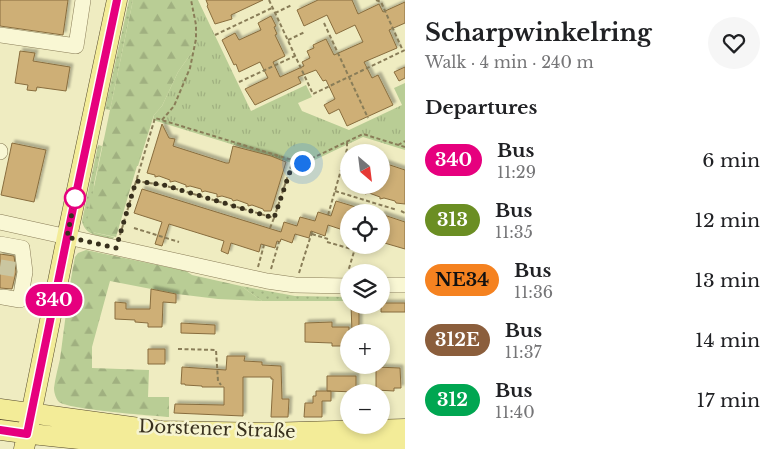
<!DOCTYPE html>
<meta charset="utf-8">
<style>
:root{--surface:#fff;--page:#f6f6f6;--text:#202124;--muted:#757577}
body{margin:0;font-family:"Libre Baskerville",serif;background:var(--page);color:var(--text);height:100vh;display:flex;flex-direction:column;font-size:19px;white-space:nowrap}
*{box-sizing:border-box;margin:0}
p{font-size:16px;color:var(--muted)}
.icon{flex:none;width:28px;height:28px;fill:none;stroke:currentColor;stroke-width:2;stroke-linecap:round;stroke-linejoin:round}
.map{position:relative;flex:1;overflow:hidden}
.details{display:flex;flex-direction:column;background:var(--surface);width:375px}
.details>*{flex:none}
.badge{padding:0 10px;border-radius:16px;font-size:18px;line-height:32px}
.needle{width:32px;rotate:152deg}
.controls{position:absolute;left:340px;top:144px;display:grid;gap:10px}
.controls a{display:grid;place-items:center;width:50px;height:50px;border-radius:50%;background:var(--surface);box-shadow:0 2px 8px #0003;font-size:25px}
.you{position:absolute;width:25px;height:25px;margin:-12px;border:4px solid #fff;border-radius:50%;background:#1a73e8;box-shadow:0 0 0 8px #1a73e833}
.map>.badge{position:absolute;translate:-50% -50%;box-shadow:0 0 0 2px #fff}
h2{padding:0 20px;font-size:19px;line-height:45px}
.round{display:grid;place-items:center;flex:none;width:52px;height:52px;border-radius:26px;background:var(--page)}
.summary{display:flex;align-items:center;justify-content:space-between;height:85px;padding:0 20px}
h1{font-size:24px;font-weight:700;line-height:38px}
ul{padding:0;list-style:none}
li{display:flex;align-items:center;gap:15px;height:60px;padding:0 20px}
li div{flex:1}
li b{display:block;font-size:19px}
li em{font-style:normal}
li .badge{min-width:55px;font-weight:700;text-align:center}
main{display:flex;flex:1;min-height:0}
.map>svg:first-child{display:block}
.grass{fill:url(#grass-dots)}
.forest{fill:url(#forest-firs)}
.park{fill:url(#park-tufts)}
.building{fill:#ceaf76;stroke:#886d3e;filter:url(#shadow)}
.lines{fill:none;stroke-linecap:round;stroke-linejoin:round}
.minor-tunnel{stroke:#cac6a0;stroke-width:15;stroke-dasharray:15 8;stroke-linecap:butt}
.minor-casing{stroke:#897d58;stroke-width:16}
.major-casing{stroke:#564a2d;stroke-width:21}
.path{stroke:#897d58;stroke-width:2;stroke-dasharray:4 2.5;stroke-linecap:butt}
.minor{stroke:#f9f7d4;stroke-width:15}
.major{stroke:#f3ec98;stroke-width:20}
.line-casing{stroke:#fff;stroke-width:11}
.line{stroke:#e6007e;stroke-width:8}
.walk{stroke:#38301d;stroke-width:5;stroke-dasharray:0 9}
.stop-dot{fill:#fff;stroke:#e6007e;stroke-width:2.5}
.labels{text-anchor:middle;stroke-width:5;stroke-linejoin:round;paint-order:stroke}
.street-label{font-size:18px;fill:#38301d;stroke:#f6f4d1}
</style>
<main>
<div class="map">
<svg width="405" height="449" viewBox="0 0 405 449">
<defs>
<pattern id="grass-dots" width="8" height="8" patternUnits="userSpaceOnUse" patternTransform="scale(1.25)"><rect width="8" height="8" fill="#b9cd95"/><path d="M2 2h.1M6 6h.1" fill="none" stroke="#a0b080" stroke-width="1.8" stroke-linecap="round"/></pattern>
<pattern id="forest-firs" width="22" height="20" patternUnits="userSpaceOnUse" patternTransform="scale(1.25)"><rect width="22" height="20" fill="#b9cd95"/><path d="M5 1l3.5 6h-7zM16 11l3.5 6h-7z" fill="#a0b080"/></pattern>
<pattern id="park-tufts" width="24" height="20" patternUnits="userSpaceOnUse" patternTransform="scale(1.25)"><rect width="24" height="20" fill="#b9cd95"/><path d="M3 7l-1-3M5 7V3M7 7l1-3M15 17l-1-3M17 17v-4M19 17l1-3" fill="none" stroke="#a0b080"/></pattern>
<filter id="shadow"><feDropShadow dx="3" dy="-3" stdDeviation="1" flood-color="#0004"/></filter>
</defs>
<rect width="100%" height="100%" fill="#efecc1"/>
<path class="grass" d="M129 0H133L110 110 105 109Z
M98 145 102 146 94 184 92 232 114 237 113 239C100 236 85 236 82 221Z
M241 286 295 296 349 297V301H262Z"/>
<path class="forest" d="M133 0H190L195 24 196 41 192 52 178 72 162 106 154 115 138 166H137L116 237 92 232 86 225Z
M86 250 186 271 192 275 241 286 262 301 218 299 177 294 110 281 92 347V368L149 370 148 397H169V417C153 416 67 409 59 402 56 399 54 393 54 388 55 379 58 368 60 359 65 324 68 291 75 257L78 253Z"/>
<path class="park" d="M190 0H198L251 111 306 85 312 97 298 103 302 111 349 130 402 105 394 88 405 83V150L363 137 302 166 153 120 154 115 162 106 178 72 192 52 196 41 195 24Z"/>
<path class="building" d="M0 0H68L63 35 0 26Z
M206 0H263L231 15 232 19 215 24 207 6 208 5Z
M318 0H352L358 14 379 4 383 12 405 2V23L389 30 397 48 364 62 372 78 378 75 393 105 347 126 339 109 329 114 324 105 335 99 326 80 323 81 316 70 298 77 301 83 255 105 245 89 268 78 260 62 239 72 236 64 234 65 222 40 235 33 239 40 261 30 258 23 271 16 276 26 274 27 277 34 275 35 285 56 273 62 280 77 304 66 302 62 310 58 307 51 314 48 313 45 326 39 334 55 363 42 355 25 336 34 327 15 304 26 297 10Z
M20 51 35 53 33 61 70 67 66 91 37 87 36 91 27 90 28 85 15 83Z
M405 67V78L399 81 394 72Z
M162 124 169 138 175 139 173 146 226 163H229L233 146 271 156 286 162 271 211H264L263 209 252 205 248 206V204L237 200 233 201 232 199 222 196 217 197V194L205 191 202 192 201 189 190 186 186 187V185L175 181 170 182V180L159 176 155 177V175L147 173Z
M12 143 46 150 34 202 1 195Z
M381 162 405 170V204L396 203 395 201 384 198 380 199V197L369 193 365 194 363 185H381Z
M142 189 281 232 284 222 297 226 300 217 315 221 318 212 331 216 336 201 369 211 368 212H349V232L328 225 325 236 311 231 309 238 295 234 292 243 281 239 280 242 277 241 275 248 261 244 259 252 231 243 228 254 221 251 224 241 169 224 162 246 155 244 162 222 134 213Z
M381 214 405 222V249L381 242Z
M0 254 14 256 16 272 12 289 0 288Z
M151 289 176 294V303L163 302 162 327H148V323L135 322V320L115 319V302L126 303V309H150Z
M381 303H405V312H381Z
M351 305H359V332H352Z
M332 322V327H349V346H332V343L305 342V323Z
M181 323 215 325V334L181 333Z
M148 349H165V364H148Z
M227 356H245L244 361 262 362V365L281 366 282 399H289L288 417H271L273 379H271V377H243V416L174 413 175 404 224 405V387H202V386L185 385V384H181L182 367 226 370Z
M376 367 400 368 401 388H394V391L376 390Z
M327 376H356V392L327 391Z
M316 391H331V401H322V417H304L305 403H313V396H316Z"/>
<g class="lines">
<path class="minor-tunnel" d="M0 267 18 270"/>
<defs>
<path id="minor" d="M0 35 76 46 83 0
M0 152V151
M0 222 267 281 295 285 349 286
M0 244 22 248 25 272 20 300 3 297
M381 285H405"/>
<path id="major" d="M0 409 161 431 265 433 405 429
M0 430C134 449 270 448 405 447
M24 449 67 237 117 0"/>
</defs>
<use href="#minor" class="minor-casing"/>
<use href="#major" class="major-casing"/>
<path class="path" d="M269 0 313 94 405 50
M376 0 381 2 403 51
M275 13 292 5
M324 23 368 118
M215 35 272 8
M288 40 305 32
M239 82 295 56
M162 120 174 106 190 68 196 39V25L191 0
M398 145 405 141
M136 181 163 185 274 218 293 160
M335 191 397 210
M401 211 405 213
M328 215 347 149V142
M134 228 179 242
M270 228 274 218
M312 234 328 239
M120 235 155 118 302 163 363 134 405 147
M327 242 355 250
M258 267 264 245
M271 269 279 242
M299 273 312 232
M347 275 356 245
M178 349 216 350 218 381 221 385"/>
<use href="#minor" class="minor"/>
<use href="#major" class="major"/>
</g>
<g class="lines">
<defs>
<path id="line" d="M0 430 27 434 71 218 117 0"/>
</defs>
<use href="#line" class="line-casing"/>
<use href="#line" class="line"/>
<path class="walk" d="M75 198 67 237 116 248 136 181 164 185 274 218 294 160 302 163"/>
</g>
<circle class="stop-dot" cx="75" cy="198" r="10"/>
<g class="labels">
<g class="street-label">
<text transform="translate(217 429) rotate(2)" y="6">Dorstener Straße</text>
</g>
</g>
</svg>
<div class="controls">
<a><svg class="needle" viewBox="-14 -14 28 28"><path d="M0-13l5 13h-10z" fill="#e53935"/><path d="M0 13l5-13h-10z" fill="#757577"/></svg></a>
<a><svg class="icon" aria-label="locate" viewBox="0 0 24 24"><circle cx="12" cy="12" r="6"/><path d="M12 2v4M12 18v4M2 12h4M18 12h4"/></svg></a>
<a><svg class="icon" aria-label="layers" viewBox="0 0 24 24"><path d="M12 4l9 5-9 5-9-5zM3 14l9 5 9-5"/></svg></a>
<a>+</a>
<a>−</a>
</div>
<div class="you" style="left:302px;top:163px"></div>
<b class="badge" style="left:54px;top:300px;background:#e6007e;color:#fff">340</b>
</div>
<section class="details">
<div class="summary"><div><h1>Scharpwinkelring</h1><p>Walk · 4 min · 240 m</p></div><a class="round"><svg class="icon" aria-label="heart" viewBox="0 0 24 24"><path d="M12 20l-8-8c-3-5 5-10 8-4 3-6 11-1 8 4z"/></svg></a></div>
<h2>Departures</h2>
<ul>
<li><span class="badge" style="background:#e6007e;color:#fff">340</span><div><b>Bus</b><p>11:29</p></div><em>6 min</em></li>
<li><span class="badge" style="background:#6b8e23;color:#fff">313</span><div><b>Bus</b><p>11:35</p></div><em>12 min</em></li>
<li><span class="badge" style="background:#f58220;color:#111">NE34</span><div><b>Bus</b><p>11:36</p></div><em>13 min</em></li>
<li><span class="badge" style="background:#8b5e3c;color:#fff">312E</span><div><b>Bus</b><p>11:37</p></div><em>14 min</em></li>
<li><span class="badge" style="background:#00a651;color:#fff">312</span><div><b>Bus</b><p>11:40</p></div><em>17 min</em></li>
</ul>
</section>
</main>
